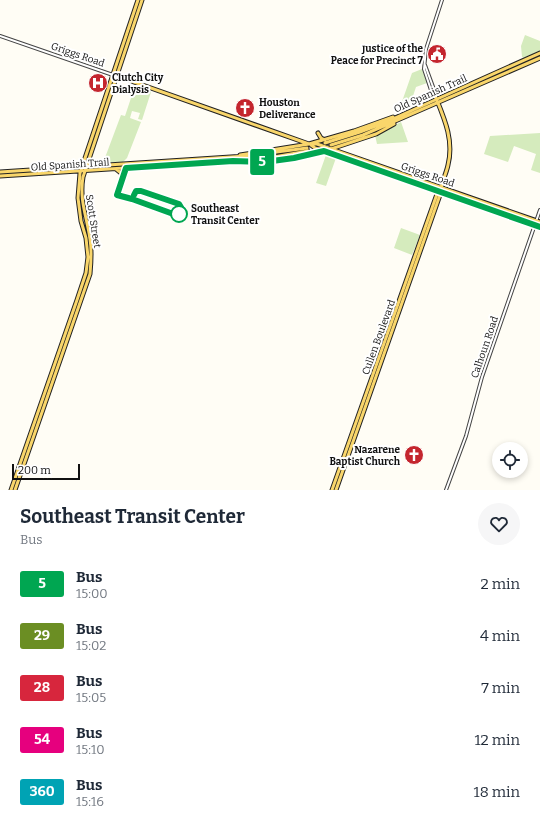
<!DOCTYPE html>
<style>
:root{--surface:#fff;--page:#f6f6f7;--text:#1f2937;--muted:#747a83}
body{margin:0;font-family:Bitter,serif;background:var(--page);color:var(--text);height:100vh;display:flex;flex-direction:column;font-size:15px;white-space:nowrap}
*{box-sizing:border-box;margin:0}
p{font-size:13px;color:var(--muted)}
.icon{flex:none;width:22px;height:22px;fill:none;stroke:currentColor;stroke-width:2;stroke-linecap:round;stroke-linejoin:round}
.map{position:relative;height:490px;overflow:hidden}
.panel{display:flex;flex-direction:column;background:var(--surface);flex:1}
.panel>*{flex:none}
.badge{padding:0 8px;border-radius:3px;font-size:14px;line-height:26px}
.controls{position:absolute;left:492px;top:442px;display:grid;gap:8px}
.controls a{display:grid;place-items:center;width:36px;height:36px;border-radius:50%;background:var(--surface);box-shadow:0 2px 6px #0003;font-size:20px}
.scale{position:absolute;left:12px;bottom:10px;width:68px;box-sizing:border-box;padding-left:4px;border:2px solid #111;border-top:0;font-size:11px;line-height:14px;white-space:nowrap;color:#111;-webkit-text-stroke:3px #fff;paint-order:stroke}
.map>.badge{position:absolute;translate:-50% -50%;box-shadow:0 0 0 2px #fff}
.round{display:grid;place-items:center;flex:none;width:42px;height:42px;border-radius:21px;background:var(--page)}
.summary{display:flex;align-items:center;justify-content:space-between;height:68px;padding:0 20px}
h1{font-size:19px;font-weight:700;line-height:30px}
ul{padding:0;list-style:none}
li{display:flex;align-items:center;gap:12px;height:52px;padding:0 20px}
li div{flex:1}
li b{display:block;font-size:15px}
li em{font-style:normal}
li .badge{min-width:44px;font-weight:700;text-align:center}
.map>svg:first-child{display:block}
.green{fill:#d5ebbd}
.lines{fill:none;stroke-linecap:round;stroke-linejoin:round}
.major-tunnel{stroke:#dbdad3;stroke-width:3;stroke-dasharray:3 1.5;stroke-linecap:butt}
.minor-casing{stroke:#444;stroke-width:4}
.major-casing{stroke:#222;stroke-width:5}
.minor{stroke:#fff;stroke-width:2}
.major{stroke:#f9d66b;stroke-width:3}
.line-casing{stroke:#fff;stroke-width:9}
.line{stroke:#00a651;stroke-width:6}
.stop-dot{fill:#fff;stroke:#00a651;stroke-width:2}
.labels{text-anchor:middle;stroke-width:4;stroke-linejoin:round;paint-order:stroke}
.poi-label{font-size:10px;font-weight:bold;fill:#111;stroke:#fff;text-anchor:end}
.street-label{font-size:10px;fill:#111;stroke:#fff}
.stop-label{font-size:10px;font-weight:bold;fill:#111;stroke:#fff;text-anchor:start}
</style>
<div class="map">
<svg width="540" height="490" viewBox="0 0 540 490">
<rect width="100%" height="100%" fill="#fffdf5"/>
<path class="green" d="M525 35 540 41V51L524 58 522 57 521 46Z
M422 69 427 83 416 87 409 108 398 113 412 73Z
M135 86 150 90 151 92 142 120 138 119 140 113 132 111 130 118 141 122 127 158 123 162 103 163 121 115 125 116Z
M401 122 408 142 377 144 375 135Z
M540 133V173L531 170 536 154 514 146 508 162 484 154 490 136Z
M326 155 336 158 326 186 316 183Z
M401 228 420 235 412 255 394 248Z"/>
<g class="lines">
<path class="major-tunnel" d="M307 148 325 143
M308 151 331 145"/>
<defs>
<path id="minor" d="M0 36 113 75
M425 65 436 95V98
M436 98 433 96 424 69 426 49 442 0
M446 490 466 436 482 377 540 210"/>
<path id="major" d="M117 76 309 144H317L540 222
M318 133 321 138 325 140
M325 143 360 132 386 122 540 53
M311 145 315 148 540 227
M331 145 363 135 540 58
M331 149 376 134 394 124
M240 155 309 144 354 131 393 117
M240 162 272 161 323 151
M116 169 121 173 123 179
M0 172 246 156 307 148
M0 176 233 161 268 158 308 151
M11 490 77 300 86 273 88 257 86 238 81 221 78 198 80 173 138 0
M15 490 90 274C91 263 92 251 90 239 87 217 79 200 83 177L142 0
M332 490 437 194 440 191
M336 490 440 195C440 185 446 175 448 165 454 141 445 120 436 98"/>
</defs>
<use href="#minor" class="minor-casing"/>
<use href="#major" class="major-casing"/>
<use href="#minor" class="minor"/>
<use href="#major" class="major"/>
</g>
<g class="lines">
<defs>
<path id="line" d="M134 195 136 191H141L179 204 182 209 179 214 176 215 132 199 117 195 126 168 233 161 265 162 294 158 324 151 540 227"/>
</defs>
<use href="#line" class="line-casing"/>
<use href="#line" class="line"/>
</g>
<defs>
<symbol id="civic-disc" viewBox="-11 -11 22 22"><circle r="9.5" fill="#c4262e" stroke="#fff"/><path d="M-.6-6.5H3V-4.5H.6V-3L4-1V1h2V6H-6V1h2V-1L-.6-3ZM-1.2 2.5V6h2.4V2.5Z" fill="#fff"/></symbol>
<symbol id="hospital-disc" viewBox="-11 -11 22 22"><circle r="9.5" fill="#c4262e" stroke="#fff"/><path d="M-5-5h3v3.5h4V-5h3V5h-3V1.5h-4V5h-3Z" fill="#fff"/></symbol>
<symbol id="church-disc" viewBox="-11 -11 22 22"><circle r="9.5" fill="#c4262e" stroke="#fff"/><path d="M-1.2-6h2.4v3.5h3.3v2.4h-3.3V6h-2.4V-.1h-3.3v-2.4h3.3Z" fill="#fff"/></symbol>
</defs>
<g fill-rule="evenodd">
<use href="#civic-disc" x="426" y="43" width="22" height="22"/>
<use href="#hospital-disc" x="87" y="72" width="22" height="22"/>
<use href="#church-disc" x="234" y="97" width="22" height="22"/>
<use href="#church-disc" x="403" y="444" width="22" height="22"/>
</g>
<circle class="stop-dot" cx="179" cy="214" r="8"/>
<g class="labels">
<g class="poi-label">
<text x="423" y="52">Justice of the<tspan x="423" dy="12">Peace for Precinct 7</tspan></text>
<text x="112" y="81" text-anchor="start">Clutch City<tspan x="112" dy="12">Dialysis</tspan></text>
<text x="259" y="106" text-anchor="start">Houston<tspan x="259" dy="12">Deliverance</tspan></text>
<text x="400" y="453">Nazarene<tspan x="400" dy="12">Baptist Church</tspan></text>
</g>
<g class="street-label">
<text transform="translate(78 54) rotate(19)" y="4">Griggs Road</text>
<text transform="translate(430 93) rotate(-24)" y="4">Old Spanish Trail</text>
<text transform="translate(70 164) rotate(-4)" y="4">Old Spanish Trail</text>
<text transform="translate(428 174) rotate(19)" y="4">Griggs Road</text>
<text transform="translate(94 221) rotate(81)" y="4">Scott Street</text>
<text transform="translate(378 337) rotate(-70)" y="4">Cullen Boulevard</text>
<text transform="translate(484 347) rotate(-71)" y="4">Calhoun Road</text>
</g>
<g class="stop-label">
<text x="191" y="212">Southeast<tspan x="191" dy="12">Transit Center</tspan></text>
</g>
</g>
</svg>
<div class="controls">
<a><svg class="icon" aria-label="locate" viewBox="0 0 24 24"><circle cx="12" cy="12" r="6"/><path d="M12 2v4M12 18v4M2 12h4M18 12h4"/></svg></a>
</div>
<div class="scale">200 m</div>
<b class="badge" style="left:262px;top:162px;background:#00a651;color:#fff">5</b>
</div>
<section class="panel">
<div class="summary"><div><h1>Southeast Transit Center</h1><p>Bus</p></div><a class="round"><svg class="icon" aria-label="heart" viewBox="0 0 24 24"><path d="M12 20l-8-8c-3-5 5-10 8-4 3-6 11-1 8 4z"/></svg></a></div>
<ul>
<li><span class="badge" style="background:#00a651;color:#fff">5</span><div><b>Bus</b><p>15:00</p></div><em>2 min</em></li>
<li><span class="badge" style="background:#6b8e23;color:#fff">29</span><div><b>Bus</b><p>15:02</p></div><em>4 min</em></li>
<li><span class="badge" style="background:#d7263d;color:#fff">28</span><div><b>Bus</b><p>15:05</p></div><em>7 min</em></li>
<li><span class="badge" style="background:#e6007e;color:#fff">54</span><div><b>Bus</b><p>15:10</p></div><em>12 min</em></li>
<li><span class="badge" style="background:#00a3b4;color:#fff">360</span><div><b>Bus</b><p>15:16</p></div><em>18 min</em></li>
</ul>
</section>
